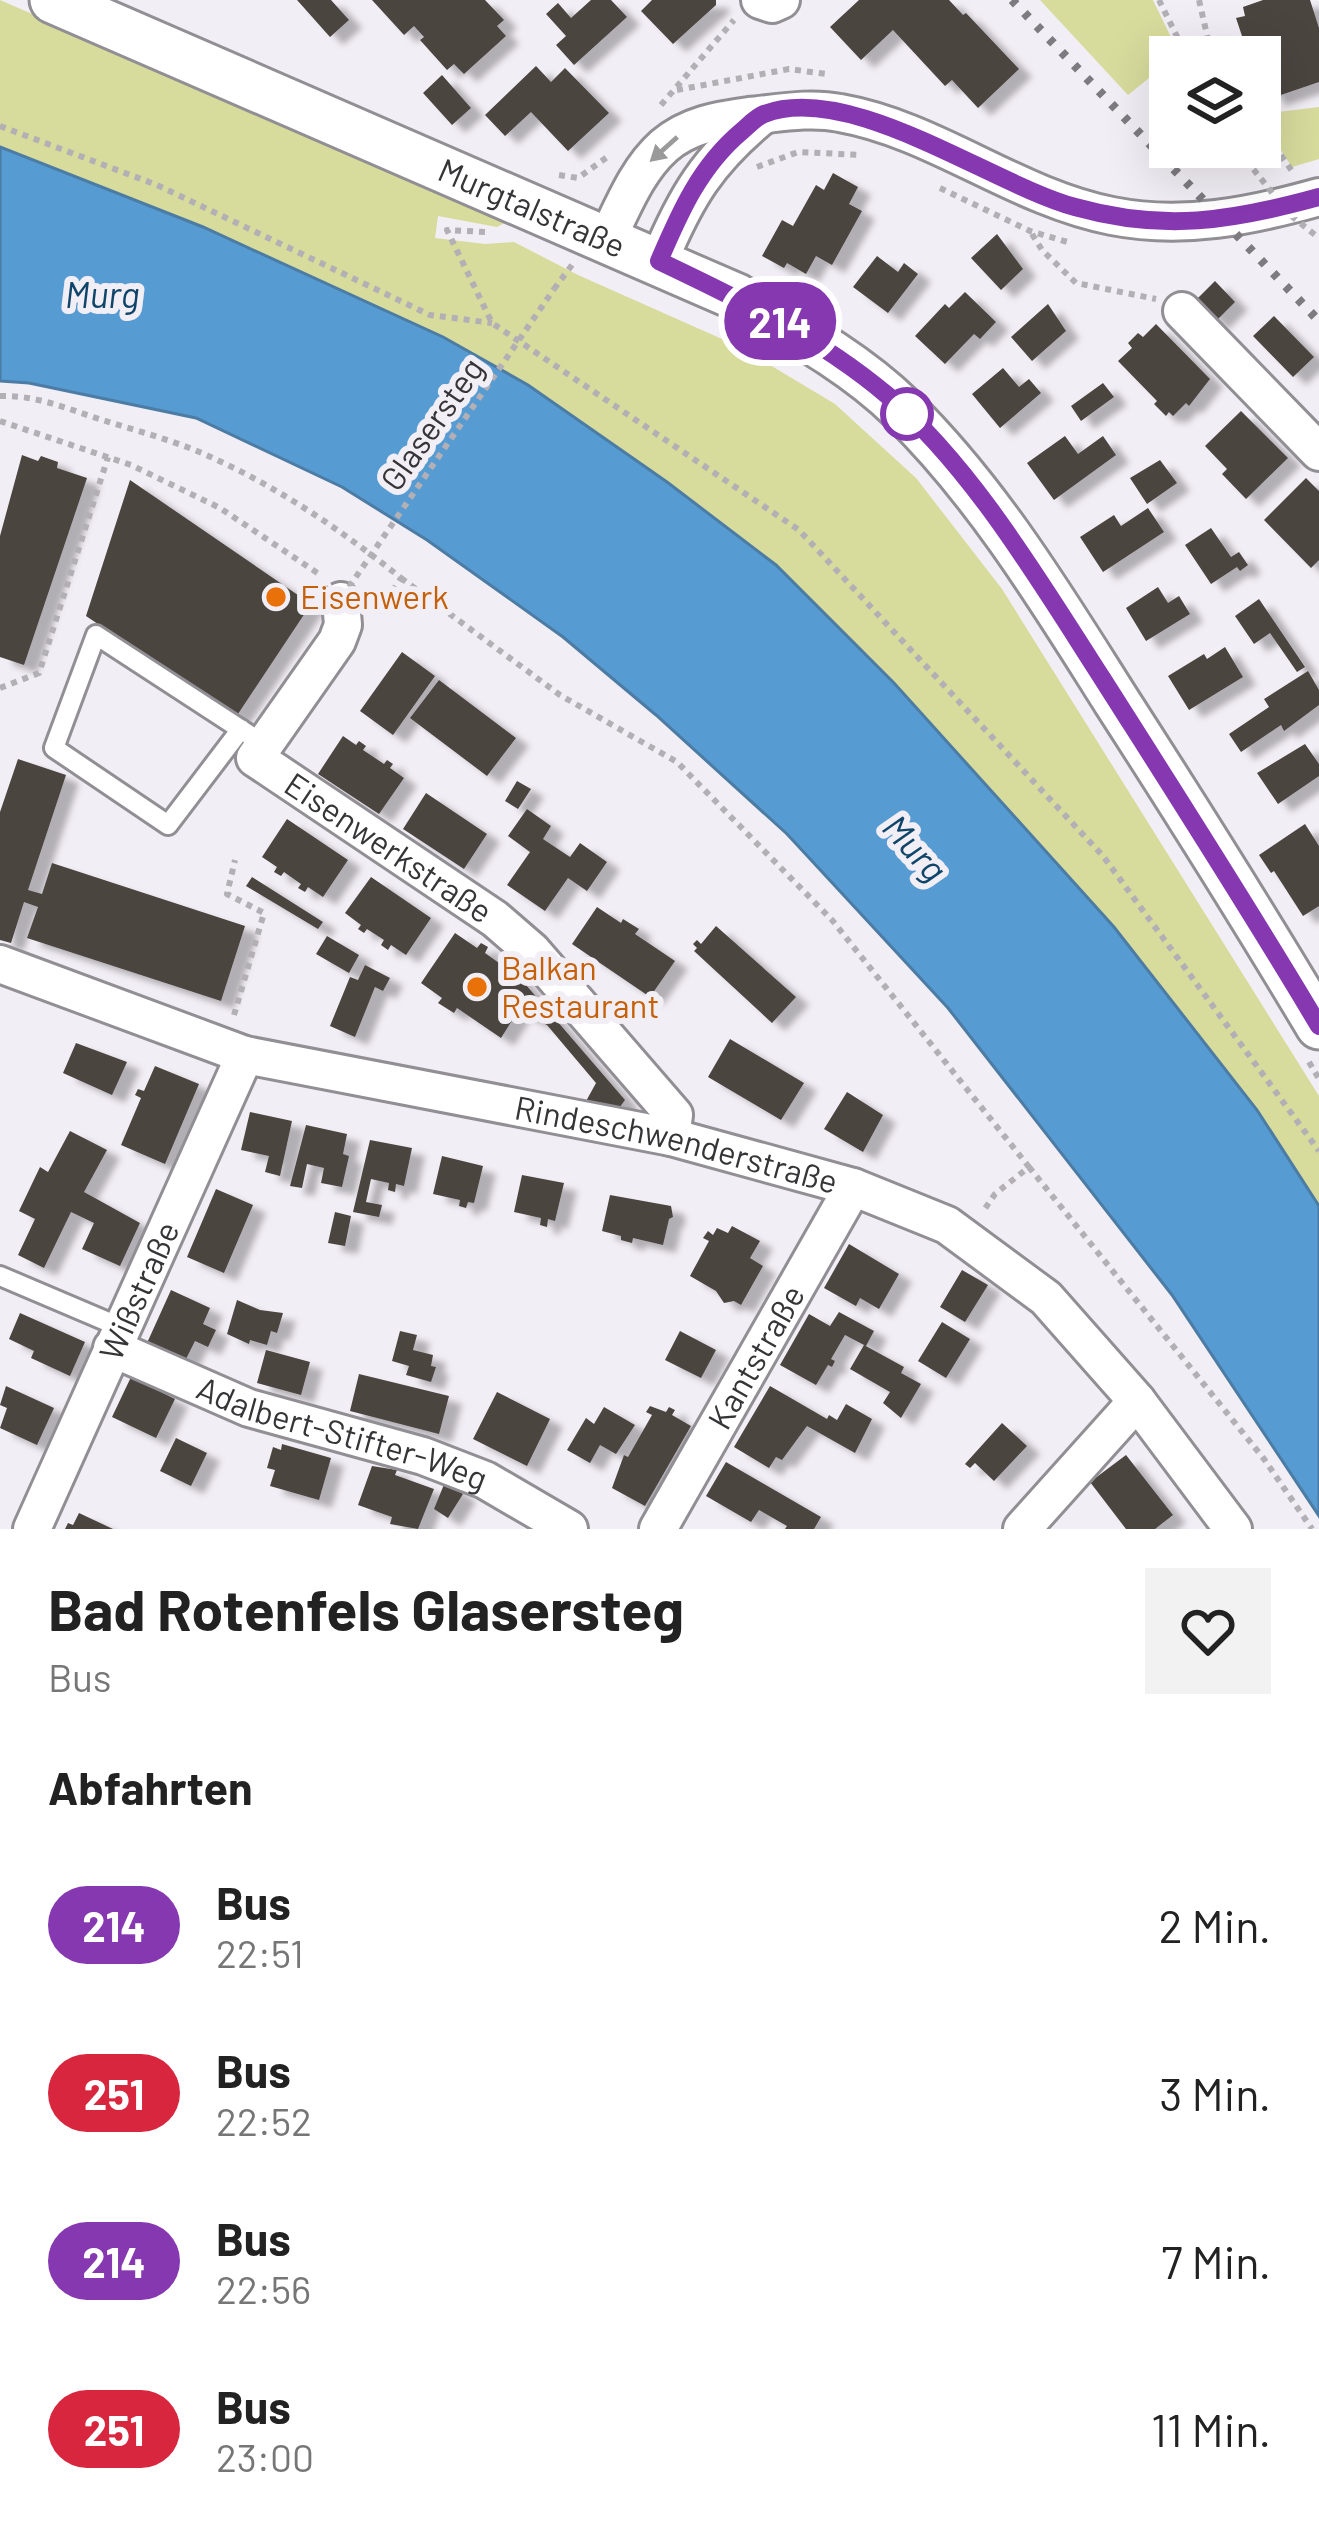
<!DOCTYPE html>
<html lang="de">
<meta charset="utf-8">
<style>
:root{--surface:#fff;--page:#f2f2f2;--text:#222;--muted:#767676}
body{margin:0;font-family:Barlow,sans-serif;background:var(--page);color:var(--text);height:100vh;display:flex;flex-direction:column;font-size:45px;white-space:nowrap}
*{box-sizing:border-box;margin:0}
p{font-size:39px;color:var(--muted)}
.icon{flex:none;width:66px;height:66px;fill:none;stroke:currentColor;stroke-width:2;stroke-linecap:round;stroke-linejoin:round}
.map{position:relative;height:1529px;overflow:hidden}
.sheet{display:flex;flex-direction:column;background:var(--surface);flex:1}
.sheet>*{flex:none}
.badge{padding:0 24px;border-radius:39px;font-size:42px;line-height:78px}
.fabs{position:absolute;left:1149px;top:36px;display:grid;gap:24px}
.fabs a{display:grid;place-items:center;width:132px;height:132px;border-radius:0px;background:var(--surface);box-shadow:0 12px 48px #0002;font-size:60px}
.map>.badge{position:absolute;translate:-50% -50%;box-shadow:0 0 0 6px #fff}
h2{padding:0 48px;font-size:45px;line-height:108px}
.round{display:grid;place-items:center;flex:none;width:126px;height:126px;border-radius:0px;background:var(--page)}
.head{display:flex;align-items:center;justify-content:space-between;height:204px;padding:0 48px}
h1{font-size:57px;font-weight:700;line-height:90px}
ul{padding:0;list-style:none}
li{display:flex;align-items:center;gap:36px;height:168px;padding:0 48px}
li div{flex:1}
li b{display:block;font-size:45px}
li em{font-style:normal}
li .badge{min-width:132px;font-weight:700;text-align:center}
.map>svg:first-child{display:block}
.green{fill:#d7db9c}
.water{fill:#569bd2;stroke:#4c7ca4;stroke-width:3}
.building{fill:#4b4440;filter:url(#shadow)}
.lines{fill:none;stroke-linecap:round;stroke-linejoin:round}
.service-casing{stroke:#918e94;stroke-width:24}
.minor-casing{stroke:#918e94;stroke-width:42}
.tertiary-casing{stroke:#918e94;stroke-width:51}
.path{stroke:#b2afb5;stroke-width:6;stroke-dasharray:6 6;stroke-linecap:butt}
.service{stroke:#fff;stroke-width:18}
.minor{stroke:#fff;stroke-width:36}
.tertiary{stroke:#fff;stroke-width:45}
.rail{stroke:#7d7b7f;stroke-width:9;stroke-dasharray:6 12;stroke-linecap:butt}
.path-bridge{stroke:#b2afb5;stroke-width:6;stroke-dasharray:6 6;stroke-linecap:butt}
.oneway{fill:#9a9a9b}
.line-casing{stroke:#fff;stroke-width:27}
.line{stroke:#8638b0;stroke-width:18}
.stop-dot{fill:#fff;stroke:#8638b0;stroke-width:6}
.food-dot{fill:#e8710a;stroke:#f2eef5;stroke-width:4.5}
.labels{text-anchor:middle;stroke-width:12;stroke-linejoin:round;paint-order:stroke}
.street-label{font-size:33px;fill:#353437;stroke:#f2eef5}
.food-label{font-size:33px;fill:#c56008;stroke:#f2eef5;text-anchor:start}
.water-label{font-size:36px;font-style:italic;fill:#10456a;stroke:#f2eef5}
</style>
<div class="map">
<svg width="1319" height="1529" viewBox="0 0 1319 1529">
<defs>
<filter id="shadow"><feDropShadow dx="13" dy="8" stdDeviation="3" flood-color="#0004"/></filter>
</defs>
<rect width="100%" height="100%" fill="#f2eef5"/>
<path class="green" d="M0 0 508 221 497 227 438 216 435 238 485 244 514 242 578 275 740 347 835 404 916 478 1002 589 1319 1096V1206L1257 1110 1114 927 894 683 776 565 667 482 528 385 443 337 203 227 0 147Z
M1040 0H1153L1179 54 1128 95Z
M1319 107V159L1292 167 1272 137 1269 113Z"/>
<path class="water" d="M0 147 203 227 443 337 528 385 667 482 776 565 894 683 1114 927 1257 1110 1319 1206V1516L1172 1295 948 1008 787 834 656 715 563 637 427 540 342 487 196 418 29 383 0 381Z"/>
<path class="building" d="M297 0H331L349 20 330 37Z
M372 0H485L504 20 497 26 506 36 464 74 454 64 447 70 420 40 424 37 414 26 404 35Z
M591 0H611L627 17 574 65 556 45 566 36 546 14 558 3 571 18Z
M652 0H716V5L673 44 641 11Z
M859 0H949L963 15 966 13 1019 69 978 108 952 80 945 86 893 30 861 60 830 27Z
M1263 0H1310L1319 28V82L1272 98 1269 88 1260 91V57H1249L1236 18 1245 16 1243 7Z
M536 66 551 82 565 68 609 113 568 151 531 112 505 136 485 115Z
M442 75 471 108 452 125 423 93Z
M833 173 858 187 849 204 862 211 832 265 816 256 806 274 787 263 784 268 762 256 782 220 793 226 816 185 824 190Z
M997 234 1023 269 1001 290 971 258Z
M877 256 898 272 904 263 918 274 888 313 853 287Z
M1215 281 1235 302 1215 322 1195 301Z
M965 292 996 322 980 339 974 334 945 364 915 336 945 304 949 308Z
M1048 304 1066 331 1032 361 1011 337Z
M1274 316 1314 357 1293 377 1253 336Z
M1156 324 1210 379 1189 406 1186 403 1173 416 1169 412 1166 416 1154 404 1157 401 1118 361 1132 348 1128 343 1138 333 1143 337Z
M1003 368 1019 387 1029 379 1041 393 1000 428 972 394Z
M1103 383 1114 397 1081 421 1071 406Z
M1241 411 1288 458 1246 499 1222 474 1227 469 1205 446Z
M1065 436 1078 454 1103 436 1116 455 1054 500 1027 463Z
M22 455 38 461 41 456 58 462 57 468 87 478 24 665 0 657V536Z
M1160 460 1177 483 1147 504 1130 478Z
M1306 478 1319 491V560L1311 568 1264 520Z
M130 480 311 604 236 717 86 616Z
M1148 508 1164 532 1103 572 1080 537 1114 515 1121 526Z
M1211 528 1231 557 1239 552 1248 565 1240 571 1237 567 1211 584 1185 545Z
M1158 587 1168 603 1179 596 1190 614 1146 641 1126 608Z
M1259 599 1305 667 1297 672 1270 633 1254 644 1235 616Z
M1225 647 1243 677 1189 710 1168 676 1204 654 1207 659Z
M402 652 435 676 393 735 360 711Z
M1308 671 1319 690V705L1284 731 1281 725 1241 752 1229 734 1269 707 1264 699Z
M439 680 516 738 487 776 410 718Z
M343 736 356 745 359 741 366 746 363 750 384 764 387 760 393 764 390 768 404 778 379 814 318 774Z
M1305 744 1319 764V776L1278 804 1257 773Z
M18 759 66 775 28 890 42 894 52 863 245 926 221 1001 27 938 38 907 24 902 11 943 0 940V812Z
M517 781 531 789 518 809 505 801Z
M426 793 487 834 464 869 403 829Z
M527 809 551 826 543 839 570 857 580 843 607 862 587 891 568 878 545 911 507 885 530 852 508 836Z
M287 819 348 860 323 897 308 887 305 892 298 888 301 884 284 872 281 876 274 872 277 867 262 857Z
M1305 824 1319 846V906L1303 916 1274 871 1271 873 1259 855Z
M252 877 323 922 318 929 246 886Z
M371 877 431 918 406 955 391 945 388 950 381 945 384 940 367 929 364 933 358 929 361 925 345 913Z
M597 907 621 923 623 919 639 929 635 934 675 961 650 997 572 944Z
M716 926 796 997 772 1023 694 951 697 948 693 944 697 940 701 944Z
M455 933 477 948 481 943 488 947 485 953 520 978 625 1100 617 1111 585 1103 596 1083 547 1025 518 1011 501 1038 457 1008 454 1013 438 1003 442 998 421 983Z
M327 936 359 955 349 973 316 954Z
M365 965 390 978 383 991 375 987 355 1037 330 1026 350 977 358 980Z
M730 1039 804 1083 781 1120 708 1077Z
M76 1043 127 1062 112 1095 63 1073Z
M155 1066 199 1084 165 1164 121 1145 141 1098 135 1095 138 1089 144 1091Z
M847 1092 883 1115 863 1152 824 1129Z
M250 1112 292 1121 280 1176 265 1172 269 1156 241 1150Z
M306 1125 347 1134 343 1154 349 1156 342 1187 321 1183 324 1168 307 1164 302 1188 290 1186Z
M70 1131 107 1150 84 1192 140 1223 120 1266 82 1249 94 1223 71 1212 44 1268 18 1255 35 1219 19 1211 40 1167 48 1172Z
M370 1140 412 1148 404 1186 396 1184 395 1192 388 1190 389 1183 371 1179 366 1202 382 1205 379 1217 353 1212Z
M442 1156 483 1166 474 1203 468 1202 466 1208 459 1206 460 1200 433 1194Z
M522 1175 564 1183 555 1221 548 1219 547 1227 540 1225 541 1218 514 1212Z
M216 1189 253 1205 224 1273 187 1257Z
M610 1195 671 1206 673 1217 669 1219 663 1245 633 1238 632 1243 621 1240V1236L602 1231Z
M335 1212 351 1216 345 1246 328 1243Z
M732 1226 760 1241 750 1258 763 1266 741 1305 734 1301 724 1303 716 1291 690 1276 709 1241 703 1238 708 1231 713 1235 717 1228 728 1233Z
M849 1244 899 1274 879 1309 860 1298 856 1306 824 1288Z
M962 1270 988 1285 965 1322 940 1307Z
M171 1290 210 1308 203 1324 216 1330 208 1347 195 1341 185 1361 147 1343Z
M237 1300 260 1310 283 1313 277 1333 271 1331 267 1345 250 1340 249 1344 227 1334Z
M839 1312 874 1331 866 1346 845 1335 831 1359 835 1361 832 1367 828 1365 816 1385 780 1365 809 1314 830 1326Z
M20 1313 85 1342 70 1376 31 1358 34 1351 9 1339Z
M942 1322 970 1339 946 1378 918 1361Z
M400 1331 417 1335 413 1350 433 1355 431 1366 436 1367 431 1382 406 1375 409 1366 392 1361Z
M680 1331 716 1350 701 1378 665 1360Z
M864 1345 904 1367 901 1373 921 1384 901 1418 883 1403 890 1392 850 1369Z
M266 1350 310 1362 301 1395 257 1383Z
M359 1374 449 1396 439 1434 350 1411Z
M131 1377 175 1399 156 1438 112 1417Z
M6 1386 54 1408 37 1445 0 1428 7 1408 0 1405Z
M770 1386 827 1419 829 1415 837 1420 846 1404 872 1419 855 1453 807 1426 782 1460 776 1457 769 1468 734 1447Z
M497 1392 550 1419 527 1466 473 1439Z
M650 1406 666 1412 669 1407 675 1410 672 1415 691 1426 645 1506 612 1488 624 1455 628 1457 652 1415 646 1412Z
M604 1407 635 1425 616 1454 600 1445 590 1463 567 1450 586 1418 594 1424Z
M1002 1423 1027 1446 994 1481 975 1463 970 1468 965 1464Z
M176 1438 207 1453 191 1486 160 1471Z
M282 1444 331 1458 319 1500 270 1486 275 1470 267 1468 273 1447 281 1450Z
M1126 1455 1173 1515 1155 1529H1126L1090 1482Z
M726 1462 821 1517 814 1529H785L787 1526 759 1510 751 1522 706 1496Z
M372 1466 397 1470 395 1475 434 1489 418 1529 390 1524 392 1517 358 1505Z
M445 1482 463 1494 448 1518 434 1509Z
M79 1513 113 1529H65L68 1523 73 1525Z"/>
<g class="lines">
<defs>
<path id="service" d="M241 729 168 825 54 748 96 635 265 745
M0 1276 120 1327"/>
<g id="minor">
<path d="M760 0 772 4 781 0"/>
<path d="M607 239C623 207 637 170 664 146 688 125 719 120 749 116 779 113 810 107 840 113 936 130 1015 197 1112 216 1183 230 1251 216 1319 197"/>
<path d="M659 261C686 196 708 160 763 115"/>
<path d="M1182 311 1319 452"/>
<path id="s1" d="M341 601 343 625 337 641 255 758 495 919 532 951 674 1115 671 1137"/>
<path id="s2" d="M0 964 245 1055 671 1137 853 1187 947 1225 1046 1298 1137 1401 1233 1529"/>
<path id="s3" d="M112 1348 249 1408 423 1456 485 1480 569 1529"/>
<path id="s4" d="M32 1529 245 1055"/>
<path id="s5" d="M658 1529 853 1187"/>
<path d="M1022 1529 1137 1401"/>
</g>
<g id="tertiary">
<path id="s6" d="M53 0 737 297C794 330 854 362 902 409 988 493 1053 601 1117 702 1186 809 1254 917 1319 1026"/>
</g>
</defs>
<use href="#service" class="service-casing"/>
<use href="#minor" class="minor-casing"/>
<use href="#tertiary" class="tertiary-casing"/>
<path class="path" d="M1159 0 1187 57
M1199 0 1212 57
M677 90 789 69 826 74
M661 105 734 20
M0 126 157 185 430 315 492 323
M1260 126 1292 171
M1242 147 1246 160
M757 167 798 152 862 155
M559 175 578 178 610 155
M940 188 1030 231 1071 243
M485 232 447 230 492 323 799 530 1103 856 1319 1151
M1032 234 1042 250 1076 283 1156 299
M554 289 572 265
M0 396C35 395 66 408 99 419 137 431 177 441 213 458 281 489 344 532 401 578L380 611 372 609
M0 421 131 465 220 508 319 574
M401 578 560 695 677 762 832 920 1029 1167 995 1194 984 1210
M0 688 39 673 108 457
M234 1015 264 913 227 894 235 860
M1309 1062 1319 1079
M1029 1167 1264 1459 1312 1529"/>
<use href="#service" class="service"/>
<use href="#minor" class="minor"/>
<use href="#tertiary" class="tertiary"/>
<path class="rail" d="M1012 0 1319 321"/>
<path class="path-bridge" d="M1246 160 1290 215 1319 238
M349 587 554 289"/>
</g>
<defs><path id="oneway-solid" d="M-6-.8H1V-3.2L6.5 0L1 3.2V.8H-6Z" transform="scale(3)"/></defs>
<use class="oneway" href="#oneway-solid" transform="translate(664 149) rotate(138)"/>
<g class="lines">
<defs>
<path id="line" d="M1319 197C1232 221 1164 232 1075 207 991 184 850 81 764 114 756 117 748 126 742 131 700 166 680 212 659 261 739 299 818 337 887 395 971 465 1042 585 1102 678 1175 793 1249 908 1319 1026"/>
</defs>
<use href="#line" class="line-casing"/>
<use href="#line" class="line"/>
</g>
<circle class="stop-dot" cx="907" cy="414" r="24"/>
<g class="food-dot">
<circle cx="276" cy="597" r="12"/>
<circle cx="477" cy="987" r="12"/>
</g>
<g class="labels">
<g class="street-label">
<text dy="12" stroke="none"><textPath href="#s6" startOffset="522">Murgtalstraße</textPath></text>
<text transform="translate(432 424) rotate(-55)" y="12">Glasersteg</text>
<text dy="12" stroke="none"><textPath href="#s1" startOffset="345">Eisenwerkstraße</textPath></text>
<text dy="12" stroke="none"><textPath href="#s2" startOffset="702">Rindeschwenderstraße</textPath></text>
<text dy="12" stroke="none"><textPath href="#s4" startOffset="261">Wißstraße</textPath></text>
<text dy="12" stroke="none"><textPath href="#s5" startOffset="198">Kantstraße</textPath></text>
<text dy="12" stroke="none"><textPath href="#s3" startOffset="246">Adalbert-Stifter-Weg</textPath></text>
</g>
<g class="food-label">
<text x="300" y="609">Eisenwerk</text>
<text x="501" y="980">Balkan<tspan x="501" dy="38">Restaurant</tspan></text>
</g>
<g class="water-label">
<text x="102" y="308">Murg</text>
<text transform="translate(915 848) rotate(48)" y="13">Murg</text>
</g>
</g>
</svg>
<div class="fabs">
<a><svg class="icon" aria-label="layers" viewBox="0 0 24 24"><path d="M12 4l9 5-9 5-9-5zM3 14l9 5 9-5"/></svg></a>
</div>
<b class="badge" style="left:780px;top:321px;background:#8638b0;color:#fff">214</b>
</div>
<section class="sheet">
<div class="head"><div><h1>Bad Rotenfels Glasersteg</h1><p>Bus</p></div><a class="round"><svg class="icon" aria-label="heart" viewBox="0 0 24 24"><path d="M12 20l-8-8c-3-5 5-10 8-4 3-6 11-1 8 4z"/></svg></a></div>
<h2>Abfahrten</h2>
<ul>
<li><span class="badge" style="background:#8638b0;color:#fff">214</span><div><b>Bus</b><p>22:51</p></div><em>2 Min.</em></li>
<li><span class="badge" style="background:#d7263d;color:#fff">251</span><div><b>Bus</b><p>22:52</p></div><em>3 Min.</em></li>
<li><span class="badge" style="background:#8638b0;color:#fff">214</span><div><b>Bus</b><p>22:56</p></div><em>7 Min.</em></li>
<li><span class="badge" style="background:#d7263d;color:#fff">251</span><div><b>Bus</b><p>23:00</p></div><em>11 Min.</em></li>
</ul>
</section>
